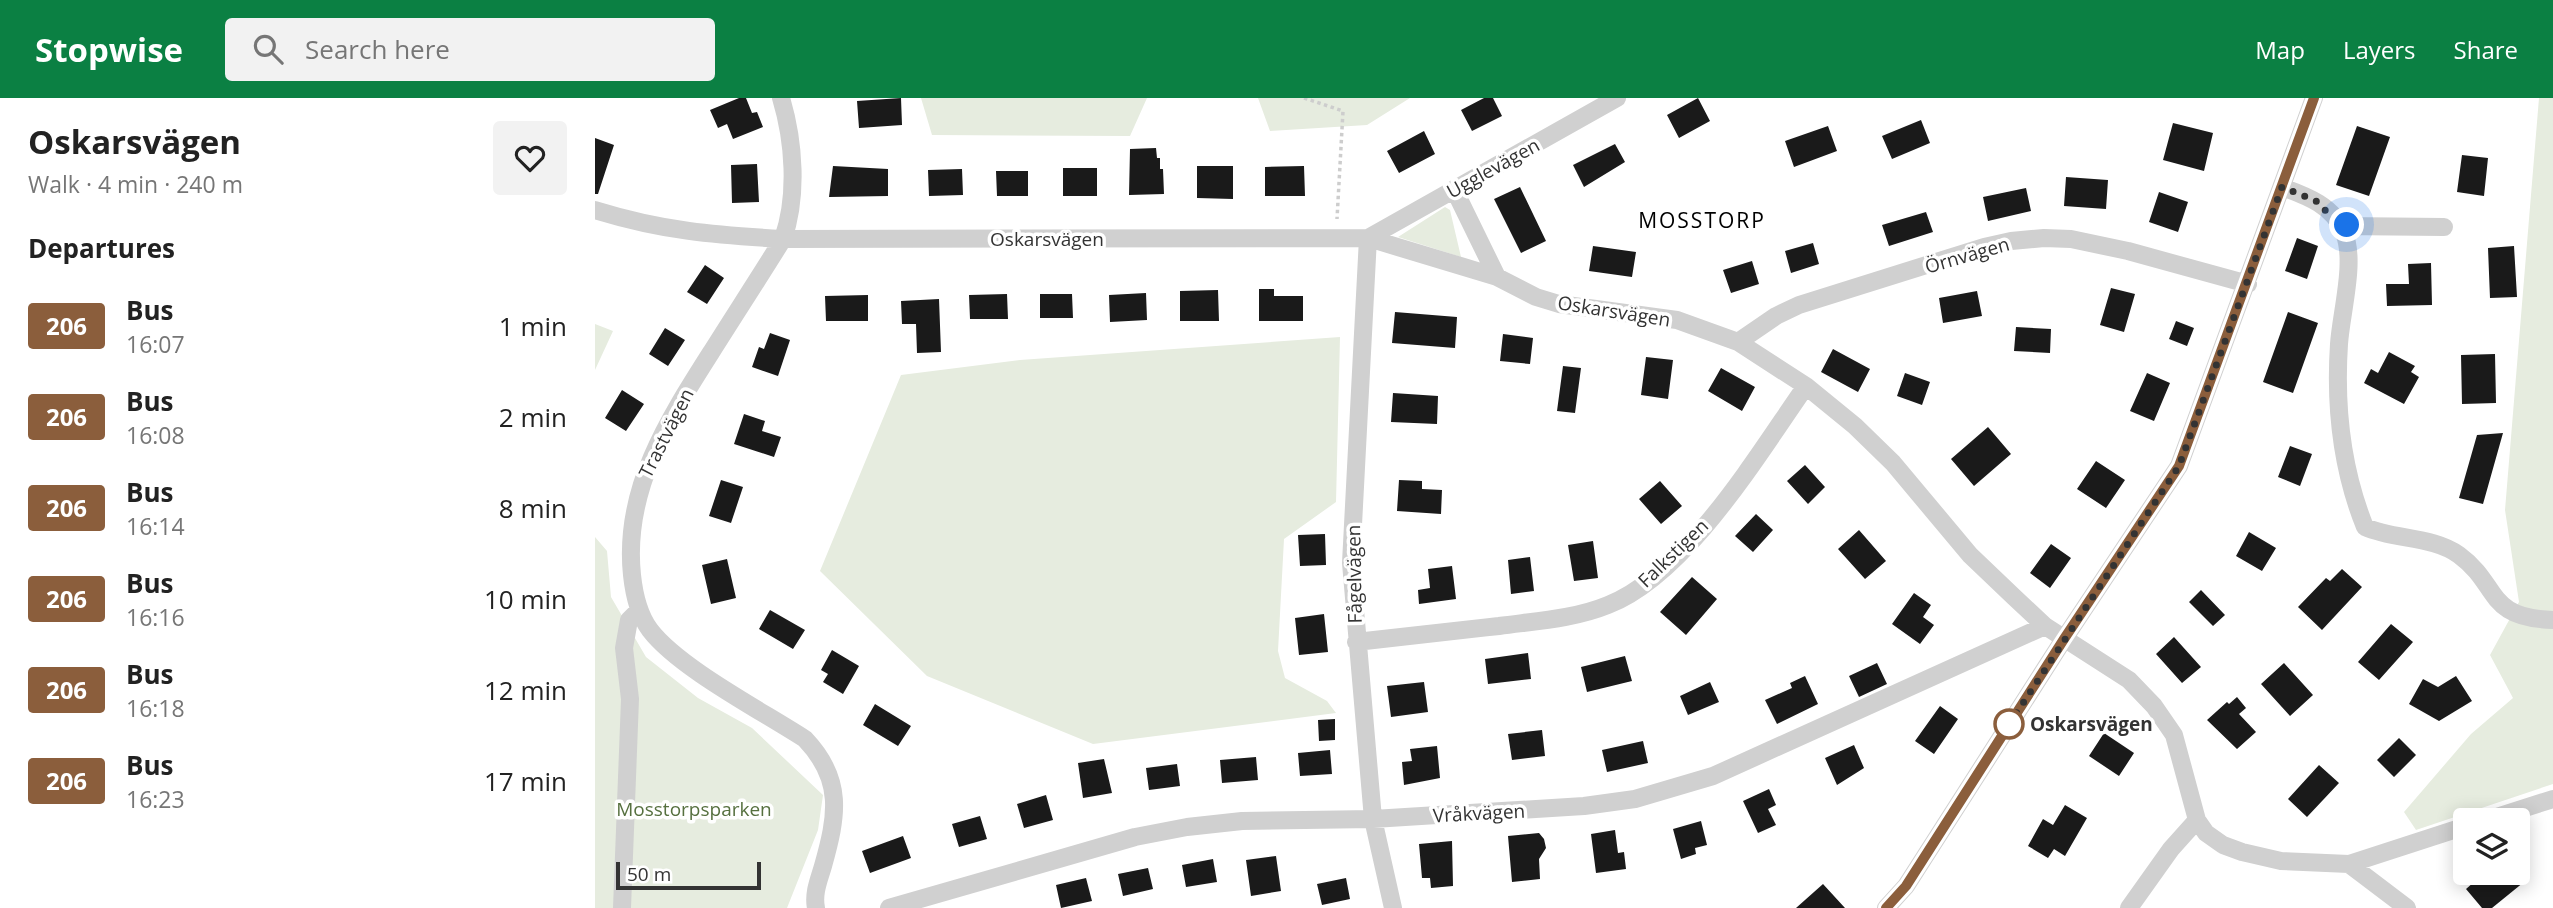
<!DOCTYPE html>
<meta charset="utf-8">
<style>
:root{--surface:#fff;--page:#f2f2f2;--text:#222;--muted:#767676;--accent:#0b8043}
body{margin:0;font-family:"Open Sans",sans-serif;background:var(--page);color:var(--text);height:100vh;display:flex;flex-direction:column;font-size:26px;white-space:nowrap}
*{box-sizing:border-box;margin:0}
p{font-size:23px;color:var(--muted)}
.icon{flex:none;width:38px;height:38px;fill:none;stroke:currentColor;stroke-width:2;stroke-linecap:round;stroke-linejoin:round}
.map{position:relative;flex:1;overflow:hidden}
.side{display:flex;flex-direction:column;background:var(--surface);width:595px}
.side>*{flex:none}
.badge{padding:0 14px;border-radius:5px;font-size:24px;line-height:46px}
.fabs{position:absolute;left:1858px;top:710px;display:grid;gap:14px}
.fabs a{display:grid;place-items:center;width:77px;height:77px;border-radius:7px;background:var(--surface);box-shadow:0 4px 18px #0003;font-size:35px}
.scale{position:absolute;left:21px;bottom:18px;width:145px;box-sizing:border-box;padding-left:7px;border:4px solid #333;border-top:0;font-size:19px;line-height:24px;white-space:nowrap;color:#333;-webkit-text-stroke:5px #fff;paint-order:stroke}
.you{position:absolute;width:35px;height:35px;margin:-18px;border:5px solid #fff;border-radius:50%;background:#1a73e8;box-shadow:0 0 0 10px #1a73e833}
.map>.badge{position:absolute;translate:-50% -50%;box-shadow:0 0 0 4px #fff}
h2{padding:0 28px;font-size:26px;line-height:63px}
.round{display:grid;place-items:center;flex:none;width:74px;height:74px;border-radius:7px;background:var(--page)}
.headline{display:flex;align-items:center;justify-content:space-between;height:119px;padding:0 28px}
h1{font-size:33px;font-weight:700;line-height:52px}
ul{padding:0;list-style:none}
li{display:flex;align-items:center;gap:21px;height:91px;padding:0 28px}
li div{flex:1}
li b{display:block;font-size:26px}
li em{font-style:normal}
li .badge{min-width:77px;font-weight:700;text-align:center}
header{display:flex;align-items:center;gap:42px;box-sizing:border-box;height:98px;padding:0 35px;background:var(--accent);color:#fff}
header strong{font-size:33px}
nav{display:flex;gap:38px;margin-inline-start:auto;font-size:24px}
.search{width:490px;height:63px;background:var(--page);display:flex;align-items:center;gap:18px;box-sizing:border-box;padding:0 24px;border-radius:7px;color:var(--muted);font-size:26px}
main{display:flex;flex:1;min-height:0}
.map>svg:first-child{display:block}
.green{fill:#e6ecdf}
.building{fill:#1a1a1a}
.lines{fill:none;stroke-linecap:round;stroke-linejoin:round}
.path{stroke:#cdcdcd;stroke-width:3.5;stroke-dasharray:3.5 3.5;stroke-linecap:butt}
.minor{stroke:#d0d0d0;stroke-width:18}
.line-casing{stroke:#fff;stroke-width:16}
.line{stroke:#8b5e3c;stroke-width:10}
.walk{stroke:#333;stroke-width:7;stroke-dasharray:0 12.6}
.stop-dot{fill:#fff;stroke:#8b5e3c;stroke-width:3.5}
.labels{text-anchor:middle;stroke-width:7;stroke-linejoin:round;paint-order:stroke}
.street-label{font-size:19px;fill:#333;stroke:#fff}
.stop-label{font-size:19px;font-weight:bold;fill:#333;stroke:#fff;text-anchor:start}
.park-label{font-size:19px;fill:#56703f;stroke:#fff}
.neighbourhood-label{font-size:21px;letter-spacing:2px;fill:#000;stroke:#fff}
</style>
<header>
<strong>Stopwise</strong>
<div class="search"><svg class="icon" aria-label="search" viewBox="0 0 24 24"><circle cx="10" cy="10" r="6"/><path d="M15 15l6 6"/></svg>Search here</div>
<nav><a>Map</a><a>Layers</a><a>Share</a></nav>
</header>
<main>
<section class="side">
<div class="headline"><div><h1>Oskarsvägen</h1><p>Walk · 4 min · 240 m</p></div><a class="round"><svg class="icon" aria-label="heart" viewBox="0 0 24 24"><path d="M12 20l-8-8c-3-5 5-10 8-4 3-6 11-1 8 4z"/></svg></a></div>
<h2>Departures</h2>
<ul>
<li><span class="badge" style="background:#8b5e3c;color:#fff">206</span><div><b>Bus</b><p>16:07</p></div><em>1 min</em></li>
<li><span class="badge" style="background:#8b5e3c;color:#fff">206</span><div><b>Bus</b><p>16:08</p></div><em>2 min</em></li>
<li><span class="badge" style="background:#8b5e3c;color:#fff">206</span><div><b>Bus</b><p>16:14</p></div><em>8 min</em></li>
<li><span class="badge" style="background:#8b5e3c;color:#fff">206</span><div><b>Bus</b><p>16:16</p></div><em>10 min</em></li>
<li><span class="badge" style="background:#8b5e3c;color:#fff">206</span><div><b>Bus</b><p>16:18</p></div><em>12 min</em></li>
<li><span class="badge" style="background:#8b5e3c;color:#fff">206</span><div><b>Bus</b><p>16:23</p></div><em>17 min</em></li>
</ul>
</section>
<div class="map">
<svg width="1958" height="810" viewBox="0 0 1958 810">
<rect width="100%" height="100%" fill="#fff"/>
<path class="green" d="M326 0H552L535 38 337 37Z
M663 0H815L772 27 675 33Z
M1944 0H1958V686L1821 732 1809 714 1876 636 1918 600 1895 557 1924 504 1910 412Z
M850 109 855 112 866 159 803 139Z
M0 226 18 233 0 272Z
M745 239 741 404 689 441 683 553 690 580 732 603 741 615 498 646 332 578 225 473 306 277 425 262Z
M0 439 12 453 16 499 51 559 103 600 157 630 228 697 223 732 192 810H0Z"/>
<path class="building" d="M144 0H151L157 15 162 14 168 29 138 41 132 26 123 30 115 12Z
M306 0 307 27 264 30 262 3Z
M889 0H898L907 18 877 33 866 12Z
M1103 0 1115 23 1084 40 1072 17Z
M1326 22 1335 45 1297 61 1287 38Z
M1578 25 1618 35 1609 73 1568 62Z
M1233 28 1242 53 1199 69 1190 43Z
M1762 28 1795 39 1774 98 1741 87Z
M829 33 840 56 804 75 792 53Z
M0 40 19 47 3 96H0Z
M1020 46 1030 64 989 89 978 67Z
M561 50 562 60H565V71H568L569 96 534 97 535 51Z
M1867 57 1893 60 1889 98 1862 94Z
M162 66 164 104 137 105 136 67Z
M238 68 293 71V98L234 99Z
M602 68H638V101L602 100Z
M709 68 710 98H670V69Z
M468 70H502V98H468Z
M367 71 368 97 334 98 333 72Z
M401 73H433V98H402Z
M1471 79 1513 82 1511 111 1469 108Z
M925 89 951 143 926 155 899 101Z
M1431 90 1436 113 1393 123 1388 99Z
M1564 94 1593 104 1583 134 1554 124Z
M1331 114 1338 134 1294 148 1287 127Z
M1702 140 1723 148 1712 181 1690 173Z
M1218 145 1224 166 1196 175 1190 153Z
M998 148 1041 154 1037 179 994 173Z
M1919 148 1922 199 1895 200 1893 150Z
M1157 163 1164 186 1136 195 1128 172Z
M1836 165 1837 207 1792 208 1791 186H1814L1813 166Z
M110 167 129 180 112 206 92 194Z
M1516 190 1540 196 1529 234 1505 227Z
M664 191H679V198H708V223H664Z
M623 192 624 223H585V193Z
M1382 193 1387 218 1348 225 1344 200Z
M551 195 552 222 515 224 514 197Z
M412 196 413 221H375L374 197Z
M445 196H477L478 220H445Z
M273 197V223H231L230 198Z
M344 201 346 254 322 255 321 226H307L306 203Z
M800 214 862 219 860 250 797 245Z
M1693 214 1723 225 1698 295 1668 284Z
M1581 223 1599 230 1592 248 1574 241Z
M1421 229 1456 231 1455 255 1419 253Z
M70 230 90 242 73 268 54 256Z
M175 235 195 242 183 278 157 269 164 249 169 251Z
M908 236 938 240 935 266 905 263Z
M1238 251 1275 271 1263 294 1226 274Z
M1794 254 1820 268 1816 274 1824 279 1809 306 1769 285 1776 271 1783 275Z
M1900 256 1901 305 1867 306 1866 257Z
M1051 259 1078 262 1073 301 1046 297Z
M968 268 986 270 980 315 962 313Z
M1126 270 1160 289 1147 313 1113 293Z
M1310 275 1335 284 1327 307 1302 298Z
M1552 275 1575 285 1559 323 1535 313Z
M27 292 49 306 31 333 10 320Z
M798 295 843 298 842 326 796 324Z
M149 316 170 323 167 333 186 339 179 359 139 346Z
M1393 329 1416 356 1379 388 1356 361Z
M1908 335 1888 406 1864 400 1882 337Z
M1695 348 1717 356 1705 388 1683 379Z
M1501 363 1530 382 1511 410 1482 391Z
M1210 367 1230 389 1213 406 1192 383Z
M126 382 148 389 136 425 114 418Z
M804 382 827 383V391L847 392 846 416 802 413Z
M1065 383 1087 408 1066 426 1044 401Z
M1161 416 1178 432 1158 454 1140 438Z
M1264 432 1291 463 1270 481 1243 451Z
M1654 434 1681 450 1667 473 1641 458Z
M730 436 731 467 705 468 703 437Z
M998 443 1003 480 979 483 973 447Z
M1456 446 1476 460 1455 490 1435 475Z
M935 459 939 493 916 496 913 462Z
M132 461 141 500 116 506 107 467Z
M857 468 861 501 824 506 823 492 835 490 833 471Z
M1747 471 1767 489 1727 532 1703 509 1731 480 1735 483Z
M1097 479 1122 501 1091 537 1065 514Z
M1606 492 1630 517 1618 528 1594 504Z
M1319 495 1336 507 1328 519 1339 527 1325 546 1297 526Z
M175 512 210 532 198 551 164 531Z
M729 516 733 554 704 557 700 520Z
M1796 526 1818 544 1784 582 1763 564Z
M1579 539 1606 569 1587 585 1561 556Z
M237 552 264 568 248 596 228 584 233 576 226 572Z
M933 555 936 581 893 586 890 561Z
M1030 558 1037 583 992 594 986 569Z
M1282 565 1292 586 1264 599 1254 578Z
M1689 565 1718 597 1695 618 1666 586Z
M1210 578 1223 606 1182 626 1170 602 1197 590 1195 585Z
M1861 578 1877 603 1844 623 1814 606 1828 581 1843 589Z
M829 584 833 614 796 619 792 588Z
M1115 584 1124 604 1093 617 1085 598Z
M1642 599 1651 610 1644 616 1661 634 1642 651 1612 622 1632 604 1634 606Z
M280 606 316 628 303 648 268 627Z
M1345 608 1363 621 1339 656 1320 643Z
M740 621V642L724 643 723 622Z
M947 632 950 658 917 662 913 636Z
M1509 635 1539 655 1524 678 1494 658Z
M1804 640 1821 657 1799 679 1782 662Z
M1048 643 1053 665 1012 674 1007 652Z
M1259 647 1269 670 1242 687 1230 660Z
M842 648 845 680 809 687 807 664 817 663 815 651Z
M735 652 737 676 705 678 703 655Z
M661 659 663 682 627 685 625 662Z
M509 661 517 695 488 700 483 665Z
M582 666 585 688 554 692 551 670Z
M1724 667 1744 685 1712 719 1693 701Z
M1174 691 1181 707 1173 711 1181 727 1163 735 1148 703Z
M451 697 458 722 429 730 422 706Z
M1470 707 1492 720 1470 758 1459 751 1453 760 1433 748 1448 721 1458 727Z
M385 718 392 741 364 749 357 726Z
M1106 723 1112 747 1100 750 1101 756 1086 761 1078 731Z
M1020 732 1023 755 1029 754 1031 771 1001 775 996 736Z
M944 735 949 741 951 750 944 761 945 781 917 784 913 738Z
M308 738 316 760 275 775 267 753Z
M857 743 858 788 836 790 835 780H827L824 746Z
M681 758 686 793 656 798 651 762Z
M618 761 622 784 591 789 587 767Z
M553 770 558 791 528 798 523 776Z
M1902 775H1921L1929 784 1897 810H1887L1871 791 1887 777 1892 783Z
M491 780 497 803 466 810 461 787Z
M751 780 755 801 727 807 722 786Z
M1228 786 1250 810H1201Z"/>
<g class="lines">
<path class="path" d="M709 0 748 13 742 121"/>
<path class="minor" d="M186 0C199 43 203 98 188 141 165 178 141 215 117 253 73 322 28 392 37 477 39 496 43 516 55 532 84 570 167 613 210 641 249 682 242 718 228 768 224 782 218 795 221 810
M1687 89C1712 98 1739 108 1749 135 1761 163 1746 215 1744 246 1740 307 1747 372 1770 429 1799 442 1838 438 1864 457 1905 487 1890 520 1958 522
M859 91 902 179
M0 112C68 133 119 137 188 141L773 140 902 179 941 199 964 206 1082 222 1143 244 1211 288 1260 328 1298 365 1375 457 1419 499 1450 528 1534 582 1559 608 1579 637 1602 722 1611 735 1628 747 1647 754 1686 763 1754 766 1812 810
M1746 128 1849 129
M1143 244 1181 218 1204 207 1389 149 1416 143 1449 140 1476 141 1533 153 1653 186
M761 544C808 539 856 533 904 528 940 523 979 521 1013 507 1092 476 1163 356 1211 288
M1889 723 1958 701
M1754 766 1871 728
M27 810 35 601 29 550 34 522 44 512
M294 810 540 739 592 729 647 723 778 721 989 708 1040 701 1118 678 1450 528
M798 810 778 721 756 465 773 140 1022 0
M1291 810 1311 788 1469 541 1584 368 1719 0
M1534 810 1576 751 1602 722"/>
</g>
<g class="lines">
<defs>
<path id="line" d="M1291 810 1311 788 1469 541 1584 368 1719 0"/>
</defs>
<use href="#line" class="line-casing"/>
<use href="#line" class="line"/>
<path class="walk" d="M1414 626 1411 631 1584 368 1687 89 1721 103 1746 128 1752 127"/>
</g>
<circle class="stop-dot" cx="1414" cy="626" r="14"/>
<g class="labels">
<g class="street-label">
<text transform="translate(898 70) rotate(-29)" y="7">Ugglevägen</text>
<text x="452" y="148">Oskarsvägen</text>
<text transform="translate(1372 157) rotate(-16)" y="7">Örnvägen</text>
<text transform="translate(1019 213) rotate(9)" y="7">Oskarsvägen</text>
<text transform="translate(71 335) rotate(-63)" y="7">Trastvägen</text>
<text transform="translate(1078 455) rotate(-44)" y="7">Falkstigen</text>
<text transform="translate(759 476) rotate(-91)" y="7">Fågelvägen</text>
<text transform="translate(884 715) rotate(-3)" y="7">Vråkvägen</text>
</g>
<g class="stop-label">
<text x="1435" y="633">Oskarsvägen</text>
</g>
<g class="park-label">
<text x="99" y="718">Mosstorpsparken</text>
</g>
<g class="neighbourhood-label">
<text x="1107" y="130">MOSSTORP</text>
</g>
</g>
</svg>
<div class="fabs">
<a><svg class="icon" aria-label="layers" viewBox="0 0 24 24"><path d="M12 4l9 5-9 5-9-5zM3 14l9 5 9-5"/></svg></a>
</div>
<div class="scale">50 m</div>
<div class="you" style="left:1752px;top:127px"></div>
</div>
</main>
